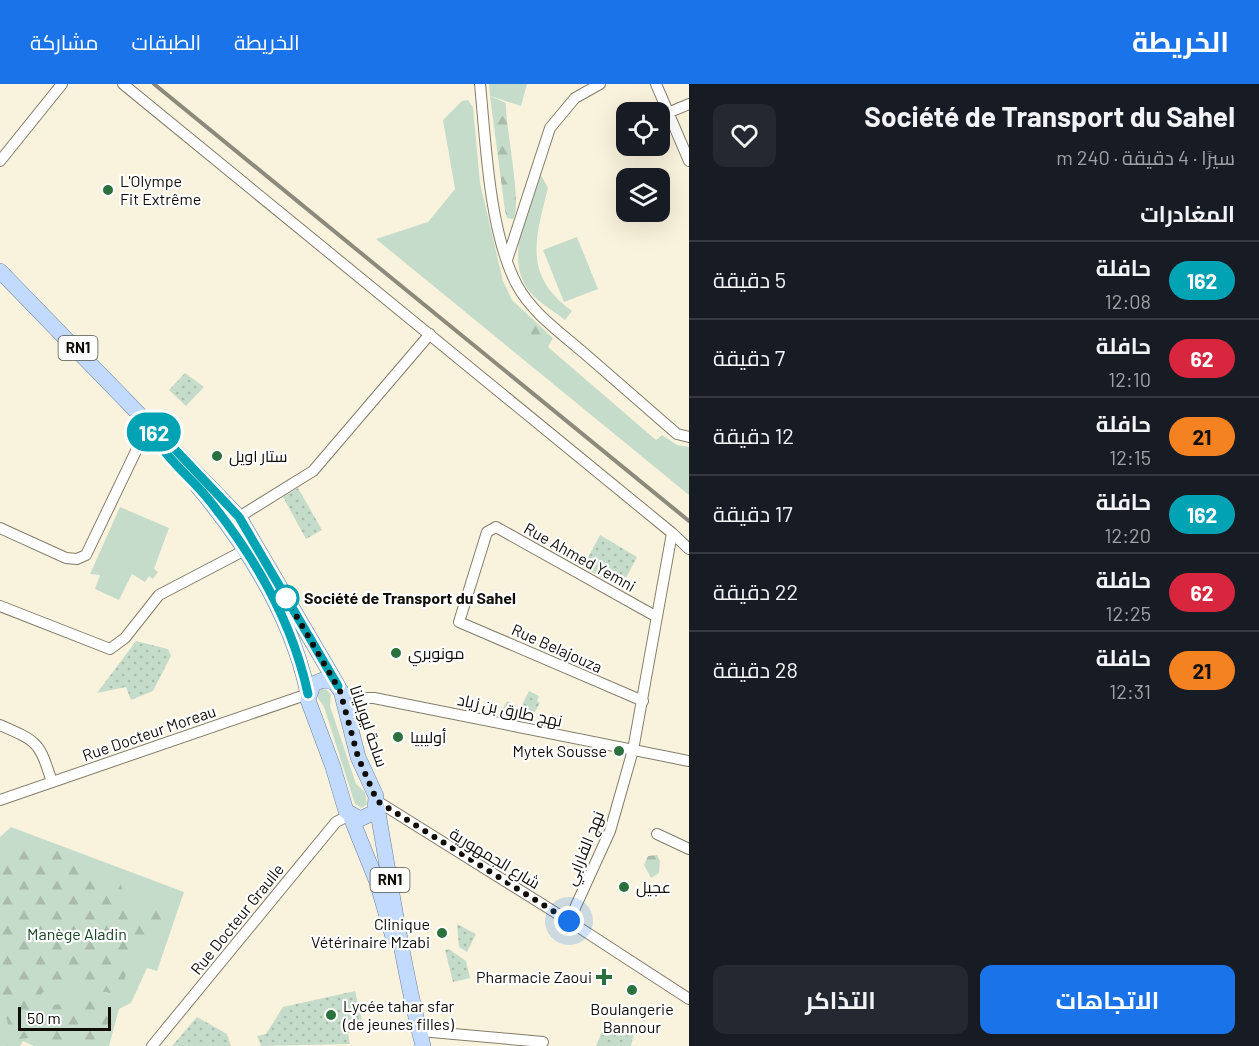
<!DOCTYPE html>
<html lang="ar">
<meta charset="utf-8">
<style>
:root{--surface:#171b24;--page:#242831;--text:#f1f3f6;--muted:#9ea1a6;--line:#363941;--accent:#1a73e8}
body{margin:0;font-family:Barlow,Cairo,sans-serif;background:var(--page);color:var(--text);direction:rtl;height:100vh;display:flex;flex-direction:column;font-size:22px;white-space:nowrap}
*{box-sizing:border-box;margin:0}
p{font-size:20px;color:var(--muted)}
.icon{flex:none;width:33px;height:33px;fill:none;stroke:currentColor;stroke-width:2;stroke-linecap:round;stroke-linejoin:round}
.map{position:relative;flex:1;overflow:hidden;direction:ltr}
.panel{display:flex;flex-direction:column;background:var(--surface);width:570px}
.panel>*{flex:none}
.badge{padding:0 12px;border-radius:20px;font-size:21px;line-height:39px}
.controls{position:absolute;left:616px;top:18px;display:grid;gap:12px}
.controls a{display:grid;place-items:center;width:54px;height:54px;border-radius:12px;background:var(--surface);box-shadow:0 6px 24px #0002;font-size:30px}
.scale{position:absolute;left:18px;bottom:15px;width:93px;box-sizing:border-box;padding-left:6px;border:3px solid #0f0d06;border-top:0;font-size:16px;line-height:21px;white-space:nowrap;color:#0f0d06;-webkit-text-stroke:4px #fff;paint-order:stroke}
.you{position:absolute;width:30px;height:30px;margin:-15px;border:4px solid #fff;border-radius:50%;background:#1a73e8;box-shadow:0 0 0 9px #1a73e833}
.map>.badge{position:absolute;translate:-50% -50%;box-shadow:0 0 0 3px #fff}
h2{padding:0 24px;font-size:22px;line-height:54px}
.round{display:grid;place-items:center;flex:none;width:63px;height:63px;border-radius:12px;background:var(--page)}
.headline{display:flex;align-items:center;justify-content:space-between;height:102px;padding:0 24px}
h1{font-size:28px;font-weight:700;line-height:45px}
.primary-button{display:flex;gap:12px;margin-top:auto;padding:12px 24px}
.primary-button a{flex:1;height:69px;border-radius:12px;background:var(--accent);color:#fff;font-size:24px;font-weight:700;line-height:69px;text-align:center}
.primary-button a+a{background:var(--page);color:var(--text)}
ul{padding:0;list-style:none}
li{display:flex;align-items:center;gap:18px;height:78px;padding:0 24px;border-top:2px solid var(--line)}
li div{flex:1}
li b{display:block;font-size:22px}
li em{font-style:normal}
li .badge{min-width:66px;font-weight:700;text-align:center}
header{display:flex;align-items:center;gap:36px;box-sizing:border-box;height:84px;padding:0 30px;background:var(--accent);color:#fff}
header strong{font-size:28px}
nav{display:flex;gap:33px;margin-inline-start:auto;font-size:21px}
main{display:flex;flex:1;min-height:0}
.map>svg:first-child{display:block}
.green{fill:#c6dcca}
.forest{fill:url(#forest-firs)}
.garden{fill:url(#garden-dots)}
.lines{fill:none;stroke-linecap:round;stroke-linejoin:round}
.street-casing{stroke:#837d6a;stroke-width:12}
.primary-casing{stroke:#6983a7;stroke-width:16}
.street{stroke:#fff;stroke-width:10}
.primary{stroke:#c2dafe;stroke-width:15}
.rail{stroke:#8e8a7b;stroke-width:4}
.line-casing{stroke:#fff;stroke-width:14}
.line{stroke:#00a3b4;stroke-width:9}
.walk{stroke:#0f0d06;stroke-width:6;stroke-dasharray:0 10.8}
.poi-dot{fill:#2a713d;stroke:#fff;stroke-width:2}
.stop-dot{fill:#fff;stroke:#00a3b4;stroke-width:3}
.labels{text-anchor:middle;stroke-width:4.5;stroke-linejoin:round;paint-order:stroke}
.shield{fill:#fff;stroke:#575651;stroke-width:1.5}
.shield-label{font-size:15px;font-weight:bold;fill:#0f0d06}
.poi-label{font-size:16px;fill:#0f0d06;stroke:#fff;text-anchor:start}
.street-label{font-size:16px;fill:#0f0d06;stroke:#fff}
.stop-label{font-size:16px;font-weight:bold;fill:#0f0d06;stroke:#fff;text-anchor:start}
.park-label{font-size:16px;fill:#184526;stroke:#fff}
</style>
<header>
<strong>الخريطة</strong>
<nav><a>الخريطة</a><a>الطبقات</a><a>مشاركة</a></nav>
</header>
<main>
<section class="panel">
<div class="headline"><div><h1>Société de Transport du Sahel</h1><p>سيرًا · 4 دقيقة · 240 m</p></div><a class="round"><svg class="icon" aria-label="heart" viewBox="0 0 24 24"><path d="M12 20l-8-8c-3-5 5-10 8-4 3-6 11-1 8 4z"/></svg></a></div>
<h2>المغادرات</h2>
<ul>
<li><span class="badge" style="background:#00a3b4;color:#fff">162</span><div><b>حافلة</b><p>12:08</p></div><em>5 دقيقة</em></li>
<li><span class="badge" style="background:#d7263d;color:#fff">62</span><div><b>حافلة</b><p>12:10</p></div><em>7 دقيقة</em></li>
<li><span class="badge" style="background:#f58220;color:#111">21</span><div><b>حافلة</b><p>12:15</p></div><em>12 دقيقة</em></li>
<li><span class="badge" style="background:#00a3b4;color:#fff">162</span><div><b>حافلة</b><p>12:20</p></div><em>17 دقيقة</em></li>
<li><span class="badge" style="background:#d7263d;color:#fff">62</span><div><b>حافلة</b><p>12:25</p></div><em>22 دقيقة</em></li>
<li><span class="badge" style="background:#f58220;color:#111">21</span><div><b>حافلة</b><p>12:31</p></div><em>28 دقيقة</em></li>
</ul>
<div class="primary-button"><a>الاتجاهات</a><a>التذاكر</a></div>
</section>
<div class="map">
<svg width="689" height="962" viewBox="0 0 689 962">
<defs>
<pattern id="forest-firs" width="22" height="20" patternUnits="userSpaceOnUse" patternTransform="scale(1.5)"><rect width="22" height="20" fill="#c6dcca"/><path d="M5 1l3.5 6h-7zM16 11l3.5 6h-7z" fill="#a9bcac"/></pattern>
<pattern id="garden-dots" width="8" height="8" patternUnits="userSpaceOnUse" patternTransform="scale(1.5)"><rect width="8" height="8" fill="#c6dcca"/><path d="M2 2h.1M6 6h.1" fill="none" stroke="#a9bcac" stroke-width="1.8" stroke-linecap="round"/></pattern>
</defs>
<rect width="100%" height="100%" fill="#f9f3dd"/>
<path class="green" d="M489 0H527L521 22 490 12Z
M468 16 473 23 480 99 503 197 512 216 553 254 548 263 656 356 662 351 677 361 689 363V411L376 155 428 138 455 105 443 36 462 17Z
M541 91 548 104C535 156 523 191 572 227L565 236C551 225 531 214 524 199 507 166 531 122 541 91Z
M577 153 598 205 564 218 543 166Z
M120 423 169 444 154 485 158 488 153 495 149 492 145 498 132 490 119 516 95 505 100 491 90 490Z
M324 604 331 610 330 622 356 700 365 708 367 720 362 724 355 720 324 623 318 614V607Z
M11 743 184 808 157 887 147 884 131 919 119 925 109 962H34L23 957 20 962H0V753Z"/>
<path class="forest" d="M490 12 506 19C505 42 523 123 513 135L507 134 505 127Z
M526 237H533L548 250 549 256 539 258 533 256 530 245 525 243Z
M20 760 41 770 55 763C73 769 86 774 95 791L121 800 127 824 138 825 156 815 167 819 168 834 157 844 147 847 152 858C148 867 144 870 135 872L128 883 121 908C102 915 55 881 36 918 55 928 94 907 116 924L106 961 47 962 43 956 35 953 19 955 16 962H0V944L8 942 7 935 0 930V774L5 775 8 762Z
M657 771 660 777 659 789 651 794 644 781 648 772Z"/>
<path class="garden" d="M185 289 204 303 186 322 169 306Z
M298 404 322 446 306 455 283 413Z
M600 451 637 473 626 494 613 488 608 497 583 483Z
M136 557 168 565 171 572 153 607 131 616 126 603 97 609Z
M529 607 539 612 537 617 540 619 532 633 502 626 507 617 520 625Z
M457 840 476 850 467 868 459 863Z
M449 865 466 877 470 894 453 898 445 866Z
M355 907 364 944 348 949 350 960 261 962 257 952 266 950 283 923Z
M197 933 227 950 231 962H172Z
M605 940 634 949 631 962H596Z"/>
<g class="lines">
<defs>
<path id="street" d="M123 0 672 449 633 666 610 747 569 837
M480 0C486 60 489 148 517 201 532 229 561 249 584 269 615 296 646 323 677 350L689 353
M656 0 689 77
M670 28 689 20
M0 77 62 0
M507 176 550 44 575 14 600 0
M239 433 313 387 430 250
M0 444 66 474 77 475 86 471 148 342
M672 449 689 465
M0 522 110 565 125 554 159 511 245 466
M643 617 459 538 487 448 496 443 657 533
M351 637 356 620 367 614H374L689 677
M0 641C39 658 39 658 52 698
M0 716 308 610
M377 717 569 837 689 915
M657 750 689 765
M420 947 543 958
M152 962 336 738 350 731"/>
<path id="primary" d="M0 187 239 433 338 602
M198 403C248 463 292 533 308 610
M323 596 334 598 341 607 358 673 376 712 375 728 360 735 346 727 333 683 308 616 313 600Z
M377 723C391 803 403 883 423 962
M350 731 377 798 393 853"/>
</defs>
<use href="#street" class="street-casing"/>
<use href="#primary" class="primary-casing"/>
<use href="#street" class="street"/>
<use href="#primary" class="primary"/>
<path class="rail" d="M154 0 689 437"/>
</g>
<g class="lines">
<defs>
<path id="line" d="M308 610C293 539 254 472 209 416 190 392 164 374 151 345L167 357 239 433 338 602"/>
</defs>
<use href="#line" class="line-casing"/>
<use href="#line" class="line"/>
<path class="walk" d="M286 514 340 607 358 673 377 717 569 837"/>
</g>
<g class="poi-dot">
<circle cx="108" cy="106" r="6"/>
<circle cx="217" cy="372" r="6"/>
<circle cx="396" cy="569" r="6"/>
<circle cx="398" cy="653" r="6"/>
<circle cx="619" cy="667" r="6"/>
<circle cx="624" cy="803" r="6"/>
<circle cx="442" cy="849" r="6"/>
<path d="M601 884h6v6h6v6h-6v6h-6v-6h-6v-6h6z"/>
<circle cx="632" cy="906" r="6"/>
<circle cx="331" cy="931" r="6"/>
</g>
<circle class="stop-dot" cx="286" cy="514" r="12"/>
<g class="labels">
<g class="shield">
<rect x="58.5" y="252" width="39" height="24" rx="4.5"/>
<rect x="370.5" y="784" width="39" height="24" rx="4.5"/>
</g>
<g class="shield-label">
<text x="78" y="269">RN1</text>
<text x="390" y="801">RN1</text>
</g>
<g class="poi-label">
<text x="120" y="103">L'Olympe<tspan x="120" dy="18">Fit Extrême</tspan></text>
<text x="229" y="378">ستار اويل</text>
<text x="408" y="575">مونوبري</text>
<text x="410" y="659">أوليبيا</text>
<text x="607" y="673" text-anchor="end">Mytek Sousse</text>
<text x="636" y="809">عجيل</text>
<text x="430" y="846" text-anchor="end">Clinique<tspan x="430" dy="18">Vétérinaire Mzabi</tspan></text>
<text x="592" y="899" text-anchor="end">Pharmacie Zaoui</text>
<text x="343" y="928">Lycée tahar sfar<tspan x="343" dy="18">(de jeunes filles)</tspan></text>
<text x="632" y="931" text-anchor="middle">Boulangerie<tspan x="632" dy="18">Bannour</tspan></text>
</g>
<g class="street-label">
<text transform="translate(580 473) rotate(29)" y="6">Rue Ahmed Yemni</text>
<text transform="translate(557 564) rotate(24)" y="6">Rue Belajouza</text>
<text transform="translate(510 626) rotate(12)" y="6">نهج طارق بن زياد</text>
<text transform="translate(369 642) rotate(71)" y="6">ساحة ليوبليانا</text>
<text transform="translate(149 649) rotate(-19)" y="6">Rue Docteur Moreau</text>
<text transform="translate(584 764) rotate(-68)" y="6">نهج الفارابي</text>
<text transform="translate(495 774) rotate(31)" y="6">شارع الجمهورية</text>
<text transform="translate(237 835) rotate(-51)" y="6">Rue Docteur Graulle</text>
</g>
<g class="stop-label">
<text x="304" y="520">Société de Transport du Sahel</text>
</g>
<g class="park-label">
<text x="77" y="856">Manège Aladin</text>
</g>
</g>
</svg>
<div class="controls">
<a><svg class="icon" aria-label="locate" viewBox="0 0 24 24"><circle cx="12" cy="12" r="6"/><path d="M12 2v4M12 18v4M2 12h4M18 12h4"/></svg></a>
<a><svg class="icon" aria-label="layers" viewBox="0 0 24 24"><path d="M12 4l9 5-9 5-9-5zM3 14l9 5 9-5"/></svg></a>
</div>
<div class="scale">50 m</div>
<div class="you" style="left:569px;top:837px"></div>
<b class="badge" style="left:154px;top:348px;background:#00a3b4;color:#fff">162</b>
</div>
</main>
